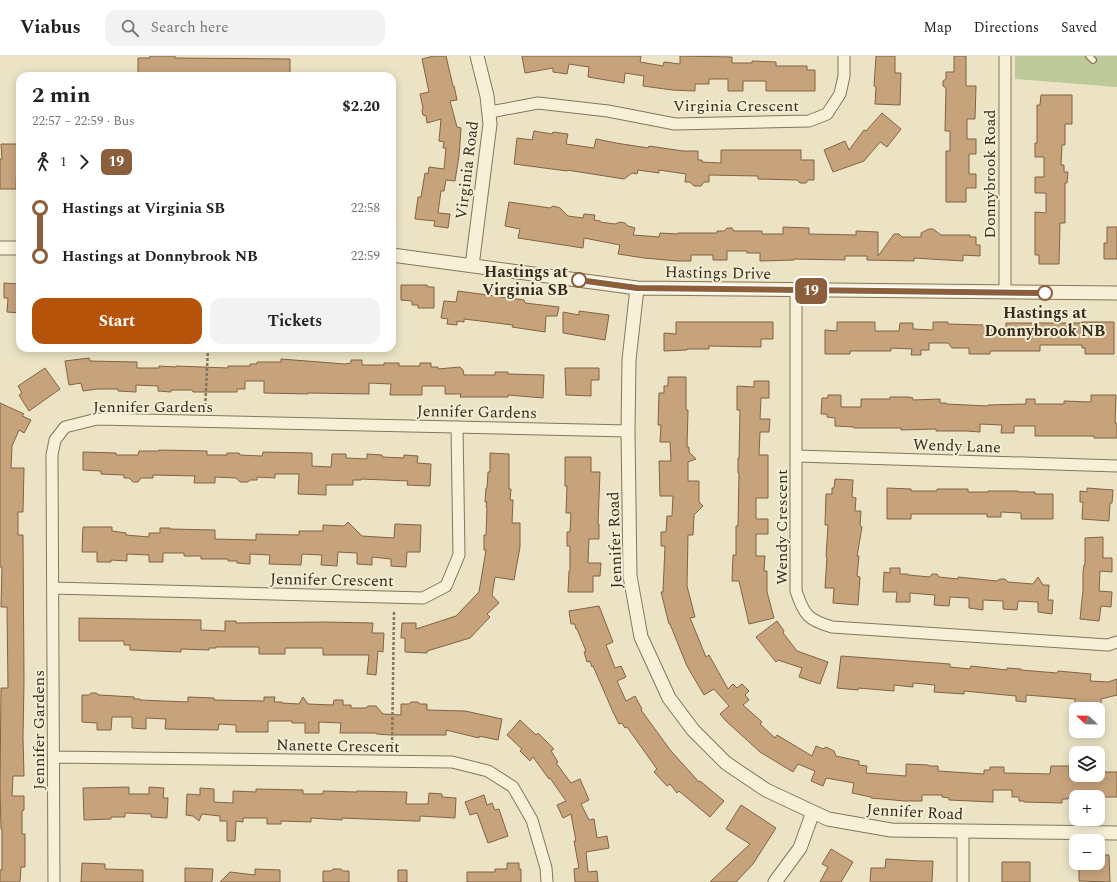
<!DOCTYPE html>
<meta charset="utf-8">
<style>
:root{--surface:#fff;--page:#f2f2f2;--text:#222;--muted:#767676;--line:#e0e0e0;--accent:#b45309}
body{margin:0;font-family:Spectral,serif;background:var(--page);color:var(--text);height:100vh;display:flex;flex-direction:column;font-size:15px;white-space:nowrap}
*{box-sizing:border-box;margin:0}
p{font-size:13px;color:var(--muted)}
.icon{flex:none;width:22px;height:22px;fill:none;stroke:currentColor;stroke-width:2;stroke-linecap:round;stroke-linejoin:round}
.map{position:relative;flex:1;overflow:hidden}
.sheet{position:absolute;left:16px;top:16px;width:380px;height:280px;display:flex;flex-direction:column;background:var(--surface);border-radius:12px;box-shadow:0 2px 10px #0003}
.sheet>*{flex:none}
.badge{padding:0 8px;border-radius:6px;font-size:14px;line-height:26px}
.needle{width:26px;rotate:292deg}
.buttons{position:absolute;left:1069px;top:646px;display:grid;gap:8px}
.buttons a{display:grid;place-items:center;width:36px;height:36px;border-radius:8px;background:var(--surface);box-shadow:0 2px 10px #0003;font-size:20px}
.map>.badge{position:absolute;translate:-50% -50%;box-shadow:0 0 0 2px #fff}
.legs{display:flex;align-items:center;gap:6px;height:44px;padding:0 16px;font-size:13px}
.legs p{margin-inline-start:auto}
.headline{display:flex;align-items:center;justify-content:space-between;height:68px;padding:0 16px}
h1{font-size:22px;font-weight:700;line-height:30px}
.action{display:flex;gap:8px;margin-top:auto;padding:8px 16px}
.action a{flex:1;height:46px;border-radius:12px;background:var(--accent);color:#fff;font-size:16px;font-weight:700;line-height:46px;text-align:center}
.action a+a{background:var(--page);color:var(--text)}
ul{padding:0 16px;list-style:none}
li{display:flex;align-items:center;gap:14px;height:48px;font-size:15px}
li i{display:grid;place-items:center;width:6px;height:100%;margin:0 5px;background:currentColor}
li i::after{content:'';width:10px;height:10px;margin:-5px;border:3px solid;border-radius:50%;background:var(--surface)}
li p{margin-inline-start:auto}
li:first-child i{background:linear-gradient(#0000 50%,currentColor 0)}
li:last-child i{background:linear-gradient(currentColor 50%,#0000 0)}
header{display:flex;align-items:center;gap:24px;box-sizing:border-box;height:56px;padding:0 20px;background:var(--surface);border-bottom:1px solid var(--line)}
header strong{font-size:19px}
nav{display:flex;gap:22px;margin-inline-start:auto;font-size:14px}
.search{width:280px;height:36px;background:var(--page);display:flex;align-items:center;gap:10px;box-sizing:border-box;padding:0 14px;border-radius:12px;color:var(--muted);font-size:15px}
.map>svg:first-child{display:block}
.green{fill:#bec999}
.building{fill:#c7a37c;stroke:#826243}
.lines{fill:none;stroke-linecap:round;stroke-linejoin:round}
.service-casing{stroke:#85755c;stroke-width:8}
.minor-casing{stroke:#85755c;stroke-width:13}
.tertiary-casing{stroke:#85755c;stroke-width:15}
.path{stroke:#85755c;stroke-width:2.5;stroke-dasharray:3 2;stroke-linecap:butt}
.service{stroke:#f7f0d7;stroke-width:5.5}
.minor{stroke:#f7f0d7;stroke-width:11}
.tertiary{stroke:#f7f0d7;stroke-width:13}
.line-1-casing{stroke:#fff;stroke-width:9}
.line-1{stroke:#8b5e3c;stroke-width:6}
.stop-1-dot{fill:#fff;stroke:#8b5e3c;stroke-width:2}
.labels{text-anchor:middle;stroke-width:4;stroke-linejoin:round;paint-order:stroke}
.street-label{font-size:16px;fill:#362c1f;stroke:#f3edd3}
.stop-label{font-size:16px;font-weight:bold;fill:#362c1f;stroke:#f3edd3;text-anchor:end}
</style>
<header>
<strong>Viabus</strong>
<div class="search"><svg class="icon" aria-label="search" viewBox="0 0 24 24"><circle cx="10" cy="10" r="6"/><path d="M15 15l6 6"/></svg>Search here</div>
<nav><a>Map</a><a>Directions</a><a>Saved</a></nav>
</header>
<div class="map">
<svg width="1117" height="826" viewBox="0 0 1117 826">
<rect width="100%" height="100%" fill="#ebe3c4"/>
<path class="green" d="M1015 0H1117V31L1015 23Z"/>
<path class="building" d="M150 0H175V2L290 3V20H138V2H150Z
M434 0H446L453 30H454L457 44 450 45 457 71 461 72 459 100 455 125 446 124 444 135H441L438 157 450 158 448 172 434 170 435 165 415 163 418 141H421L425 117 428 118 429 111 444 113 446 92H443L444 86 439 85 441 63 427 67 426 60 423 59 422 54 423 52 420 38 429 36 422 3Z
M522 0H641L640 6 663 10 664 6 680 8V0L732 1V7H752V5L776 6V10H807V14H815V35H766V25H743V35H728V23H709V28H695V35L672 34 643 30 644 20 625 17 624 27 588 21 589 11 569 8 567 18 553 16V12L525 17Z
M876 0H895V17H901L900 49 875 48 876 31 874 30Z
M954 0H966V30H976L975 63H967V83H976V98H969V118H976V132H966V146H946V95H950V75H945L946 32 943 30V25L946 23V16H954Z
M1041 39H1072V68H1065V89H1062L1061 109H1064V116H1068L1067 127H1065V167H1060L1059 208H1039V199H1035V156L1046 157V137H1035V121H1044V101H1035V87H1037V49H1040Z
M882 57 901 73 887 91 880 86 864 105 833 116 824 94 845 85 849 94 864 74 866 75Z
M534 75 552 78 553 76 568 78 566 88 594 92 596 83 616 87 648 92 649 90 683 95H698V104H702V106L721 107V94H801V104H814V124H808L806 127H800L797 124 758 123V120L709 119V126H704L701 130H694L690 126H685L686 118 659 114V117L638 114 637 118 632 117 624 123 567 114V115L514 108 517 82 532 84Z
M1 88H20V101H17L16 133H0V103H2Z
M509 146 550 152 553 150 560 152 568 160 583 162 584 158 595 159 594 164 600 165V166L615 168 620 166 625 167 628 170 635 172 633 179 659 181 660 177 678 178V177H717V175H724L727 172H732L734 175H762V178H783V171L809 172V178L856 179V175L878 176V200L894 178H899L902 181H921V177L929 173H933L941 179H970V181H976V189H980V200L963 199V205L914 202V205L867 204V200H845V204L794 203V204L760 205V197H747V195H727V204H713V199H691V205H678L644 202 618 198 620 189 584 182 583 192 518 182 520 173 505 170Z
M1107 171H1117V203H1104V187H1107Z
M4 227 19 228 20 257 7 256 8 242H4Z
M401 229H427L428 231H434V252H418V249H412V245L401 244Z
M458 235 524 244 525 247 559 251 557 260H546L545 276 512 271 513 269 464 263V266L457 265V269L447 268 448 263 441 262 444 245 456 246Z
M579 255 609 259 605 284 563 277V256L579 259Z
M676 266H773V283H761V291L709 290V293H687V294L664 295V277L676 278Z
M837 266H875V275H899L900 267H913V273L933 274V266H948V268L984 269V271L1006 272V267H1082V266H1114V298H1085V292H1082V289H1040V295H990V298H969V292H952L948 287H929V294H921V299H911L912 293 891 292V295H850V298H825V274L837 275Z
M89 302 90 305 137 306V312H159V310L176 311V310L228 312V310H250V308H257V306H281V303L345 308 351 307V304H362V309H384V307H399V310H420V307H431V311H438V313L460 311 463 314 464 319H495V316H508V318L544 319 543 342 508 339V341H460L461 338H445V330H422V339H390L391 328 369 327V338L308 337V338L264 337V325H245V333H237V336H193L192 334H171V336L158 335V330L136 329V336L118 335V333H97L83 335 81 327 69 329 65 305Z
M45 312 60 333 29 355 19 339 22 337 18 330Z
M565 312H599V324H591V340L566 339Z
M668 321H686V354H688L687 391H689V396L696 403 688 406V425H699V446L703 450 694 459 693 479H688L687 530 695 561 690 562 706 601 709 599 728 633 733 628 737 632 742 628 749 635 745 639 749 644 743 649 762 666 760 668 775 682 777 679 812 700 816 690 823 693 826 691 834 695 836 700 859 705V709L867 710 866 717 906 720V708L928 709 930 710H938V715L984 718V714H990V711H1004V717L1050 718 1051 710H1069V719H1098V716H1117V741H1069L1068 743H1062V747L1024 746V745H1019V741H1012V734H993V746L949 744V742L942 741V739H922V745H905L871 742V741L852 737 854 727 826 722 823 730 811 725 815 715 798 708 793 716 760 696 726 665 720 658 729 650 714 633 704 639 687 610 670 568H669L661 536H663L665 490H661V476H666L667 460H672L673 440H660L659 405H671L670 386H660L661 369H658L659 337H664V330H668Z
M754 325H769V342H761L760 363H770L769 376H760L759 399H768V442H756V463H768V478H756V500H765L764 515H767V536L774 562 749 568 739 525H732L733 499H736V470H738L739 417H738V402H739L740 354H737V330L754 331Z
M828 339H841V351H861V343H890V341H908L913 342V344L940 343V347H946V348L988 350V349L1026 348V343H1035V348H1064V345L1091 346V339H1116L1115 367H1117V382H1094V380H1035V370H1014V377H1001L1002 369 980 368V376L966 375H936V373L901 374V372H854V371L835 370V362L827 361V358H821L822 342H828Z
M0 347 24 358 22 360 31 364 24 377 19 374 12 390 11 412H24L23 456H18V479H23L24 625 23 681 24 720H13L12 740H24V754L22 755V778H25V811H21L20 826H0V814H2V773H1L0 731 1 632H8L7 551H1L2 511H0Z
M159 394 207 395V399H227V397H239L240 399 262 400 263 396 312 397V410L331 411 332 398H346V402L367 403V398L382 399V401L404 402V399L418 400 417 407 431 408 430 430 407 429 408 425 361 423V424H353V429H326V439L298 438 299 418H275V422L257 421V424H250L248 426H240L236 422 215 421V427H194L195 420 153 419V422H141L138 426H133L129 422H124V419L101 418V415L83 414V396L116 397V399H138L139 395H159Z
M490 397 509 398V433H511L510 444H513L512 467H520V491L514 524 495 521 492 539 499 547 487 558 490 561 470 582 427 595V597L405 596V582H401L402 567H416V573L456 560 479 536 486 494H484V479H486L487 451H486L487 446H485L486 432H487L488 416H490Z
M565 401H591V416H600L598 468H599V483H589L588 507H601L600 520H593V536H568L569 515H570V490H567V476H570L571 457H566L567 430H565Z
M835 423 853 424 852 441 856 442 855 455H861L860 469 862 471 857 500H859L857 520 860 521 858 549 833 547 834 532H825L827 501H826L828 469H825L826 438H832V432H834Z
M887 432 911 433V435H937V433H968V436H988V435H1018V436H1035V438H1053V463H1021V457L1001 456V461H987V458H911V463H887Z
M1087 432 1113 434 1112 447H1110L1109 465 1082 463 1083 446H1080V435L1087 436Z
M348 466 362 480 394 482 395 468 421 469 420 496H407L406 511 391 510V503L372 501V509L357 508V497L338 496 337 510 321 509 322 499 302 498 301 509 269 508 270 499 250 498V508L237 507V505H228V503H201V500H184V497H163V506H149V499L127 498V505L111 504V506H97V496H82L83 471H112V475L126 477V479L149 481V477H160V472H170V473L215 474V483L256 484V478L299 479V475H323V469L344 470Z
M1103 481V502H1112V516L1100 515 1099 535 1112 536 1111 551 1101 550 1099 565 1080 563 1083 534V516L1084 509H1085V482Z
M890 512H900V518H908V519L930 521 932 518H937L939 521 958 523V521L997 525 1000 523H1005L1008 526 1033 528 1038 521 1043 529H1049L1048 544H1053L1052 558 1038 556V546L1018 545 1017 554 1003 553V545L983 544V554L969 552V542L950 541 949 550 934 549 935 539 910 537V546H896L897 536H883L884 516 890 517Z
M599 550 613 586 606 589 615 612 621 610 626 621 617 625 626 645 635 640 642 653 641 654 671 695 699 726 700 725 724 745 710 761 679 735 677 737 670 728 667 730 654 716 657 713 627 671 625 672 622 667 619 668 613 656 593 610 592 611 590 605 587 606 584 596 586 595 577 573H576L575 568H571L569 555Z
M79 562 201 564V574L225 575V565H236V567L324 566 373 567 372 577H384L383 596 378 595 376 619 367 618 369 599H323V592H285V598H259V591H216V592H209V594L181 593V596L130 594V589H124V585H79Z
M777 565 784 575 783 577 797 595 828 606 820 628 799 621 802 612 778 604 776 606 756 581Z
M841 600 950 608V611L970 613 971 610 1007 614V612L1021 613V614L1057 617 1058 615 1091 618 1090 625 1108 626 1117 623V639L1101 643V649L1075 647V643L1026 639V646L1016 645V640L964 635V638L934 636 935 629 913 627V631L894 629V635L858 632V634L837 632Z
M91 637H96L99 639 134 641V643H140V644L188 646V641L214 642V644L264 645V641H275L274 646H282V647L299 648 303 641 308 648 333 649 334 644H343V649H351V652H366L368 650H376L383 658 401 659V648H409L411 646H418L420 648H427V654L465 655 502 663 498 684 479 680V682L446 674V679H391L377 678 375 677H340L341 667 319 666V677H305V667H292V665H268V676H236V669L219 668 218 674 165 673 166 663 146 662V673L132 672V661H112L111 674H97V667L82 666V639H89Z
M520 664 536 679 538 677 554 693 551 695 558 706 556 707 571 727 580 723 589 744 581 748 589 764 594 763 597 782 607 780 609 792 586 796 588 816 597 815 598 826H575L574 813 579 812 574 785H576L571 758 563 762 557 749 566 745 550 722 549 723 533 701 530 705 520 695 522 693 507 679Z
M129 731V738H149V731L164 732 163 742H168L167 762 151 761V758L125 757V761H111V763L84 764 83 732Z
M200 732 214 733V746L233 747V735L256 736V733L303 734V738H323V735L357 736V735L407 736 406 748H428L429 737 442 738V741L456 742 455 762 420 760V765H414L342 762V764L311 762V766L281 765V768H267V762H243V766L236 765 235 785H227V765H220V760L202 758 199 765 193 760 186 759 187 738 200 739Z
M484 739 487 749 492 747 495 754 499 753 508 780 488 787 477 757 470 759 465 746Z
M741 749 776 772 753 808 736 826H710L750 788 726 773Z
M831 793 853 806 841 826H820L828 811 822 808Z
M1098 799H1109L1110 826 1079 825V807H1098Z
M886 803 919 805H933L932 826H870L871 812H885Z
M1002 806H1030V826H1002Z
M82 807 105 808V813L143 814V826H81Z
M507 807H519V813H521V826H467V816H495V813H507Z
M185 812 213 813 212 826H185Z
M255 813 280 814V826H220L230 816 255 819Z
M333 813H341L343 815H349V826H323V815H331Z
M398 814H407V826H398Z"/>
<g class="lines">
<defs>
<path id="service" d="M1089 0 1093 4"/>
<path id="minor" d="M1005 0V236
M490 56 538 47 608 55 675 68 809 65 827 58 840 38 844 20V0
M796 234V535C804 559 808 564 832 571L1108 589 1117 586
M797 400 1117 410
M53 532 423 542 446 530 459 499 457 371
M54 701 452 706 488 715 513 731 532 764 546 812 547 826
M54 826 52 399 55 384 65 371 97 363 628 375
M963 826V775"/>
<path id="tertiary" d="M0 192H20
M392 199 637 232 1117 237
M472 210 490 68 487 40 477 0
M637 232 629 304 628 375 630 520 641 581 669 642 693 674 726 707 766 734 828 763 891 774 1117 777
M775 826 800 792 813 756"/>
</defs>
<use href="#service" class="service-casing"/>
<use href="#minor" class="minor-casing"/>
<use href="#tertiary" class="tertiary-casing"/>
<path class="path" d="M205 355 208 292
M392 694 394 555"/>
<use href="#service" class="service"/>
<use href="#minor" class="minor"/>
<use href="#tertiary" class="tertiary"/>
</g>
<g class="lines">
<defs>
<path id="line-1" d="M579 224 637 232 1045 237"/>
</defs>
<use href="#line-1" class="line-1-casing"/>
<use href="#line-1" class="line-1"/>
</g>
<g class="stop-1-dot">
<circle cx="579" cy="224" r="7"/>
<circle cx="1045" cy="237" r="7"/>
</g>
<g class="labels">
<g class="street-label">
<text x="736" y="55">Virginia Crescent</text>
<text transform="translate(466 114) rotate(-83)" y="6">Virginia Road</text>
<text transform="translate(989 118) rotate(-90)" y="6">Donnybrook Road</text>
<text transform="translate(718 216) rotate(1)" y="6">Hastings Drive</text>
<text x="153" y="356">Jennifer Gardens</text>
<text transform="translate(477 355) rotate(1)" y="6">Jennifer Gardens</text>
<text transform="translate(957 389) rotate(2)" y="6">Wendy Lane</text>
<text transform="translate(781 471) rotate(-90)" y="6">Wendy Crescent</text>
<text transform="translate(614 484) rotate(-92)" y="6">Jennifer Road</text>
<text transform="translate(332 523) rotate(1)" y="6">Jennifer Crescent</text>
<text transform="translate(38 674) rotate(-90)" y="6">Jennifer Gardens</text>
<text transform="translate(338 689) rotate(1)" y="6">Nanette Crescent</text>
<text transform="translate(915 755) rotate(3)" y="6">Jennifer Road</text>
</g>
<g class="stop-label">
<text x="568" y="221">Hastings at<tspan x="568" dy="18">Virginia SB</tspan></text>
<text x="1045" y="262" text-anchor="middle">Hastings at<tspan x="1045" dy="18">Donnybrook NB</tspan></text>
</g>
</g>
</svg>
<div class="buttons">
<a><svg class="needle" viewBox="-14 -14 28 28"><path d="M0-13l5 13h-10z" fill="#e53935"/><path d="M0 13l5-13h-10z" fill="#767676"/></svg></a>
<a><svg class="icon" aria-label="layers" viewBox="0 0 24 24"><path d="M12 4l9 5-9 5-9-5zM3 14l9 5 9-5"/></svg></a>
<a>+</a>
<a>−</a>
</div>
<b class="badge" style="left:811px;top:235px;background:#8b5e3c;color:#fff">19</b>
<section class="sheet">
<div class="headline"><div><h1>2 min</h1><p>22:57 – 22:59 · Bus</p></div><b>$2.20</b></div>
<div class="legs"><svg class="icon" aria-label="walk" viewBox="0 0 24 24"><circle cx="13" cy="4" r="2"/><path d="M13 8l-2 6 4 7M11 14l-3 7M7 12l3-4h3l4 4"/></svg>1<svg class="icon" aria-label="forward" viewBox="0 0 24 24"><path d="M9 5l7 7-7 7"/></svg><b class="badge" style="background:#8b5e3c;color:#fff">19</b></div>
<ul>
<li><i style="color:#8b5e3c"></i><b>Hastings at Virginia SB</b><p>22:58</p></li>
<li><i style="color:#8b5e3c"></i><b>Hastings at Donnybrook NB</b><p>22:59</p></li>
</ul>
<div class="action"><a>Start</a><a>Tickets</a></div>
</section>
</div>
